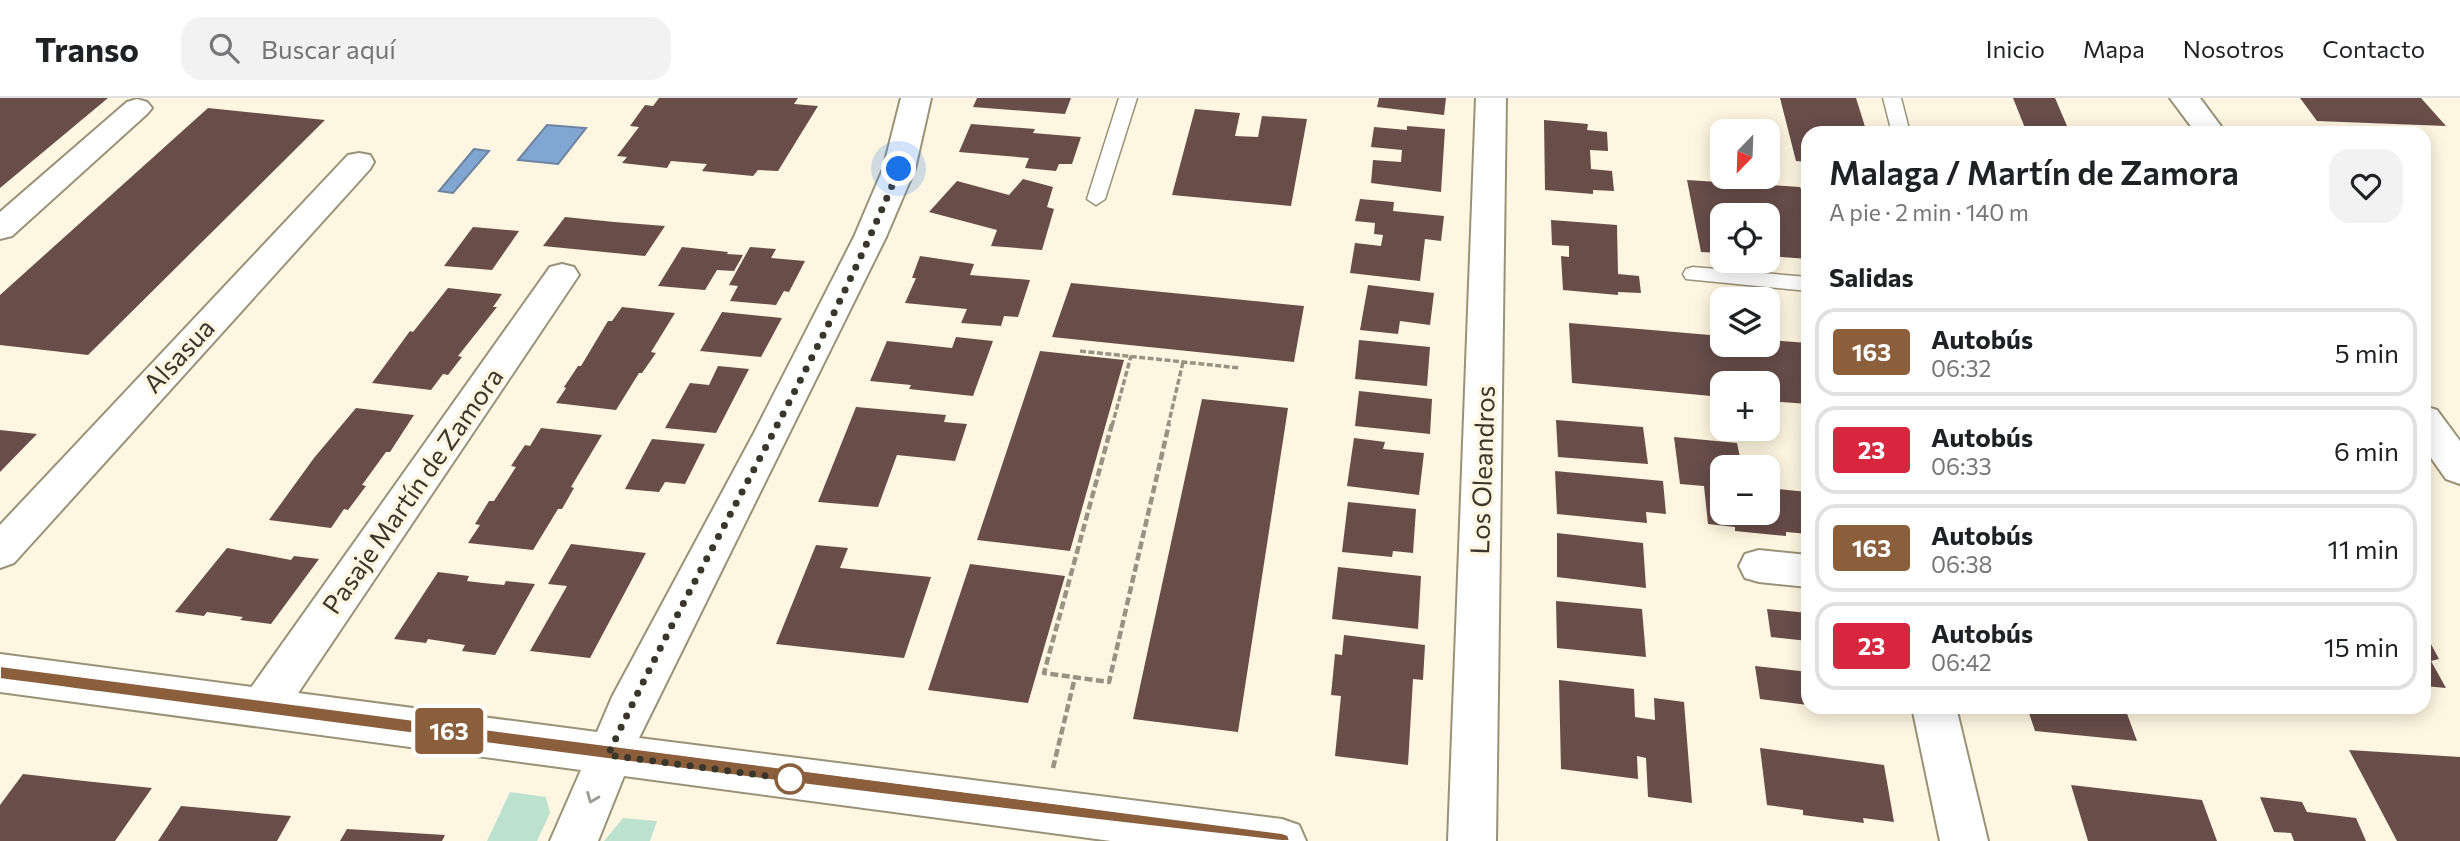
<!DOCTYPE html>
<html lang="es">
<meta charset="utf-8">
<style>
:root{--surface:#fff;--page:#f2f2f2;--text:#202124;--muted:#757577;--line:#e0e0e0}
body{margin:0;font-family:Commissioner,sans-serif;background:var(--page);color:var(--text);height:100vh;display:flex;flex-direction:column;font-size:26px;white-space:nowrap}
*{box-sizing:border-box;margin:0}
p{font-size:23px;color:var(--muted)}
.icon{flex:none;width:38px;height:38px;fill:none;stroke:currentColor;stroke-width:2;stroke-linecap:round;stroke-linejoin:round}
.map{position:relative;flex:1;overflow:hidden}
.drawer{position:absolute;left:1801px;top:28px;width:630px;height:588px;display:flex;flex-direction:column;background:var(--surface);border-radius:21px;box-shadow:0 4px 18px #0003}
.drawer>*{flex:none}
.badge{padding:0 14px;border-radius:5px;font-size:24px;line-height:46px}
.needle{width:46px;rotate:203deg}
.controls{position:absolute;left:1710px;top:21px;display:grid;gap:14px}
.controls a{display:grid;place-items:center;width:70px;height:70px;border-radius:14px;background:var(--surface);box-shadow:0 4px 18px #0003;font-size:35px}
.you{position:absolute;width:35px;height:35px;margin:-18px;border:5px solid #fff;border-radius:50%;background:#1a73e8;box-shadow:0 0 0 10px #1a73e833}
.map>.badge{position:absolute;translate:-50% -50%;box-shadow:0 0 0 4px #fff}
h2{padding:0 28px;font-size:26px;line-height:63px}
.round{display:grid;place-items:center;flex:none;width:74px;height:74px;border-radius:21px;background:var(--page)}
.summary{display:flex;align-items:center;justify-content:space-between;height:119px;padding:0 28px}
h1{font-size:33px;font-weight:600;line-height:52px}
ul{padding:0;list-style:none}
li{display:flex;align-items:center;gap:21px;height:88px;margin:0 14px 10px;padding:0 14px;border:4px solid var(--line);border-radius:21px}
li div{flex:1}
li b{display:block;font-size:26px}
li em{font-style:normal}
li .badge{min-width:77px;font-weight:700;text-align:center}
header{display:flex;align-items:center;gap:42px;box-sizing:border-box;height:98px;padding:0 35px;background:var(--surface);border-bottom:2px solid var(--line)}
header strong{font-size:33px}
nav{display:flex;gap:38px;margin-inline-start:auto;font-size:24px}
.search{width:490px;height:63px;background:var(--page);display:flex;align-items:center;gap:18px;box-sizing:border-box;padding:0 24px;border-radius:21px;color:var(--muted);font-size:26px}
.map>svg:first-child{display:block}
.green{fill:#bce1cf}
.water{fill:#81a6d2;stroke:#6c84a0;stroke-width:2}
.building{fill:#684d49}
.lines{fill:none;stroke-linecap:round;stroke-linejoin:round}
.lane-casing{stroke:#9a9278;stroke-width:3}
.street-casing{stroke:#9a9278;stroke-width:4}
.secondary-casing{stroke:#9a9278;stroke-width:4}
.path-far1{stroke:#989282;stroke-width:3.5;stroke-dasharray:6 2.5;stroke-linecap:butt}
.path{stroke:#989282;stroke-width:4.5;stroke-dasharray:8 3.5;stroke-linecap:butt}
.lane{fill:#fff;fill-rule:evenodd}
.street{fill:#fff;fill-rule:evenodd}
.secondary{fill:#fff;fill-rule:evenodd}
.oneway{stroke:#9c9a95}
.line{fill:#8b5e3c;stroke:#fff;stroke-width:2}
.walk{stroke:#3a362b;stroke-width:7;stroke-dasharray:0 12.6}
.stop-dot{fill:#fff;stroke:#8b5e3c;stroke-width:3.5}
.labels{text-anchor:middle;stroke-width:7;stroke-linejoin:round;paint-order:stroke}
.street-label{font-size:26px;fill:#3a362b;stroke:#fef6e0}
</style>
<header>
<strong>Transo</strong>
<div class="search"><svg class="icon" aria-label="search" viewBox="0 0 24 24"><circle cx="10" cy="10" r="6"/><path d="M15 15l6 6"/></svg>Buscar aquí</div>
<nav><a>Inicio</a><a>Mapa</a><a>Nosotros</a><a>Contacto</a></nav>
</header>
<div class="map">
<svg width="2460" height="743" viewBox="0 0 2460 743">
<rect width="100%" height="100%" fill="#fef6e0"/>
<path class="green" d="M510 694 546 699 550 715 537 743H487Z
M623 720 657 723 650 743H604Z"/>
<path class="water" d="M547 27 586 30 558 66 518 62Z
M474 51 489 53 453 95 439 93Z"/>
<path class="building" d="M0 0H108L0 90Z
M659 0H798L794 6 818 8 778 73 758 72 753 78 702 73 707 66 671 63 667 70 622 65 627 59 617 58 639 29 630 28 645 7 653 8Z
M977 0H1071L1065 16 973 9Z
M1379 0H1446L1444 17 1377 9Z
M1780 0H1856L1867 35H1808V64L1796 63Z
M2013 0H2055L2070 35H2027Z
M2300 0H2421L2446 28 2317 23Z
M208 10 325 22 88 257 0 247V197Z
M1195 11 1240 15 1235 38 1258 39 1262 18 1307 21 1291 108 1172 97Z
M1544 22 1588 26 1587 32 1607 34 1608 53 1590 52 1591 71 1612 73 1614 93 1593 92V96L1545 92Z
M971 26 1035 31 1033 35 1081 39 1072 66H1059L1056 73 1025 70 1029 60 959 54Z
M1407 28 1445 31 1441 94 1371 85 1373 62 1401 64 1402 52 1371 49 1374 29 1407 32Z
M1023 81 1053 89 1047 109 1054 111 1042 152 991 148 997 132 929 114 957 83 1009 97Z
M1687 82 1718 84 1719 88 1740 89 1739 85 1800 89 1802 93H1808V161L1768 158V117H1722V155L1701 154Z
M1360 101 1394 104 1393 113 1444 118 1441 143 1425 141 1420 183 1350 175 1355 145 1381 148 1383 137 1374 136 1375 125 1355 123Z
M565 119 614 124 665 128 645 158 543 148Z
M1551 122 1617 127 1618 176 1639 178 1641 195 1618 194V197L1563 192 1561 158 1569 159V148L1552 147Z
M473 129 519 133 492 172 444 168Z
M682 149 728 154 727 156 743 157 734 173 717 172 705 192 658 188Z
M750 149 776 151 771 160 805 163 789 194 784 193 776 207 730 203 738 188 729 187Z
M920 158 974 166 970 177 1030 182 1018 219 1004 218 1001 228 961 225 967 211 905 205 916 180H912Z
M1071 185 1304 208 1294 264 1052 239Z
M1368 187 1434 195 1430 227 1400 223 1398 236 1360 232Z
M448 190 502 196 493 209H497L458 258 462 259 448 277 443 276 431 292 372 285 410 233 413 234Z
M622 209 675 215 651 254 656 255 642 275H639L616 312 556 305 566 290 564 289 578 268H581L608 223H612Z
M722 214 782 220 761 259 700 253Z
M1569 225 1722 238V247H1768V242L1808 245V306L1768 303V285H1722V299L1572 285Z
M956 239 993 243 973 298 909 291 911 287 870 283 887 243 952 250Z
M1359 242 1430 249 1427 288 1355 281Z
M1040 253 1124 262 1070 453 977 442Z
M718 268 749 271 716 335 665 330 690 285 709 287Z
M1359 293 1432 301 1430 336 1355 328Z
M1202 301 1288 310 1238 634 1133 621Z
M856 309 946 317 944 324 967 326 955 363 897 357 878 409 818 404Z
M356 310 414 317 390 354H386L362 387 366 388 348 412 344 411 331 430 269 422 314 360Z
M1556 322 1643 329 1648 366 1558 359Z
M541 330 602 337 571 389 574 390 562 411H558L533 452 468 445 480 427 475 426 489 403H494L516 369 511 368 525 347 530 348Z
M0 332 37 336 0 374Z
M1674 339 1737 345 1742 369H1722V415H1768V390L1807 394 1808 436 1786 434V438L1735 433V429L1708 426 1704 388 1680 386Z
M1354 340 1385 344 1383 351 1424 355 1419 397 1347 388Z
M652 341 705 346 685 386 665 384 659 394 625 391Z
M1555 373 1663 383 1666 416 1646 414 1647 425 1557 416Z
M1348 404 1416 411 1413 455 1393 453 1392 459 1342 454Z
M1557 435 1643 445 1646 490 1557 479Z
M571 446 646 455 590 560 530 553 567 488 548 486Z
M816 447 848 450 840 470 931 479 904 560 776 546Z
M227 450 291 462 294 458 319 461 271 526 240 522 243 519 207 514 204 518 175 514Z
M970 466 1065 478 1028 605 928 592Z
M1338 469 1421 478 1418 531 1332 521Z
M438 474 469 478 467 483 483 485 504 487 506 483 535 486 495 557 462 553 465 547 447 544 428 541 426 545 394 541Z
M1556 503 1642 511 1646 559 1557 550Z
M1767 511 1808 515V543L1771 539Z
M2424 533 2439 561 2431 563 2446 590 2424 588Z
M1344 537 1425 547 1423 582 1413 581 1408 667 1335 658 1341 598 1331 597 1335 556 1342 557Z
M1755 568 1808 574V607L1760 601Z
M1559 582 1634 591 1635 619 1655 622 1654 600 1684 604 1692 705 1648 699 1646 660 1637 658 1638 681 1561 671Z
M1844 609H1885L1887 616 1843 611Z
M2027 609H2096L2126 613 2137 643 2035 633Z
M1760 650 1884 667 1894 724 1863 720 1864 725 1803 717V712L1767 707Z
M2349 652 2460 659V743H2397Z
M23 676 84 683 152 690 115 743H0V707Z
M2071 687 2202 702 2217 743H2088Z
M2260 699 2302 704 2307 714 2356 720 2366 743H2294L2291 735 2274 734Z
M181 708 291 718 277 743H158Z
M347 731 445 737 442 743H340Z"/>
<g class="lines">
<defs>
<path id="lane" d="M1119 0H1137L1105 101 1096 107 1087 101Z
M1883 0H1901L1910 35H1892Z
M1693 169 1808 179V193L1686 181 1683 176 1686 171Z"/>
<path id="street" d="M1476 0H1506L1496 743H1448Z
M137 1 147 4 152 10 147 16 12 138 0 141V114L127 4Z
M359 55 370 57 374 64 370 71 14 465 0 470V427L348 57Z
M562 166 574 169 579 177 280 622 264 627 248 622 242 608 248 594 550 169Z
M1759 452 1808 457V489L1759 484 1745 480 1739 468 1745 456Z
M1912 609H1956L1988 743H1940Z"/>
<path id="secondary" d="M901 0H931L915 71 886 139 639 640 1282 721 1299 727 1306 743H1111L624 678 598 743H550L581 672 0 594V556L597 634 612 599 754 335 854 139 883 71Z
M2170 0H2200L2226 35H2196Z
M2424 308 2437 312 2460 343V386L2446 381 2424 350Z"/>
</defs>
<use href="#lane" class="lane-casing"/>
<use href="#street" class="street-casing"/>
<use href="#secondary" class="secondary-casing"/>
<path class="path-far1" d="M1080 253 1240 270
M1112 328 1131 258
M1168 328 1183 264"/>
<path class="path" d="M1112 326 1044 575 1109 584 1169 326
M1053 670 1075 579"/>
<use href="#lane" class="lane"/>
<use href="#street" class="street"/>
<use href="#secondary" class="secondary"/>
</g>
<defs><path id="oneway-chevron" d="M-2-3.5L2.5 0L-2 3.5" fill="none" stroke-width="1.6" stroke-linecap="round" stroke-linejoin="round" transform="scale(1.75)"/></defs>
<use class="oneway" href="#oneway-chevron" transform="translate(592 700) rotate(112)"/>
<path class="line" d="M0 568C427 623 854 681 1282 735L1288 737 1290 743H1282C854 696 427 637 0 581Z"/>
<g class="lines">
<path class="walk" d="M790 681 608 657C700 460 816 273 899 71"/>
</g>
<circle class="stop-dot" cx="790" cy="681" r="14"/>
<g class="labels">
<g class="street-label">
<text transform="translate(179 258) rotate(-47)" y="9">Alsasua</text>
<text transform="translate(1483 372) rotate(-88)" y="9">Los Oleandros</text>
<text transform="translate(413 393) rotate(-55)" y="9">Pasaje Martín de Zamora</text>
</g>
</g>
</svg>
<div class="controls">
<a><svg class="needle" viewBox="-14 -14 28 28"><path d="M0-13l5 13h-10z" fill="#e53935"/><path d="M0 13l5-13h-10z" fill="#757577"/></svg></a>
<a><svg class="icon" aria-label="locate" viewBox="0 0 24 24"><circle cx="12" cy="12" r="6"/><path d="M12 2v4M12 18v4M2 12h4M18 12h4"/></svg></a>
<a><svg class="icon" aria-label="layers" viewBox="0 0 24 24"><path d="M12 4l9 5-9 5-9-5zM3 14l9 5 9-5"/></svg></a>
<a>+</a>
<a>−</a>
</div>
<div class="you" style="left:899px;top:71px"></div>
<b class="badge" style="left:449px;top:633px;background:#8b5e3c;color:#fff">163</b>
<section class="drawer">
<div class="summary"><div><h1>Malaga / Martín de Zamora</h1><p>A pie · 2 min · 140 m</p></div><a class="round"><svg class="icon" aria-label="heart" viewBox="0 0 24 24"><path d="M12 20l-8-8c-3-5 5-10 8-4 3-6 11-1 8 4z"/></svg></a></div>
<h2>Salidas</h2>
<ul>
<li><span class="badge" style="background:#8b5e3c;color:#fff">163</span><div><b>Autobús</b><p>06:32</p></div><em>5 min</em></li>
<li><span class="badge" style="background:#d7263d;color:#fff">23</span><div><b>Autobús</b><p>06:33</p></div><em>6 min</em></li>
<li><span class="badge" style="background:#8b5e3c;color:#fff">163</span><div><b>Autobús</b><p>06:38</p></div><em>11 min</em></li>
<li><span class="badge" style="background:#d7263d;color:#fff">23</span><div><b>Autobús</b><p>06:42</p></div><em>15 min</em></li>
</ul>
</section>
</div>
